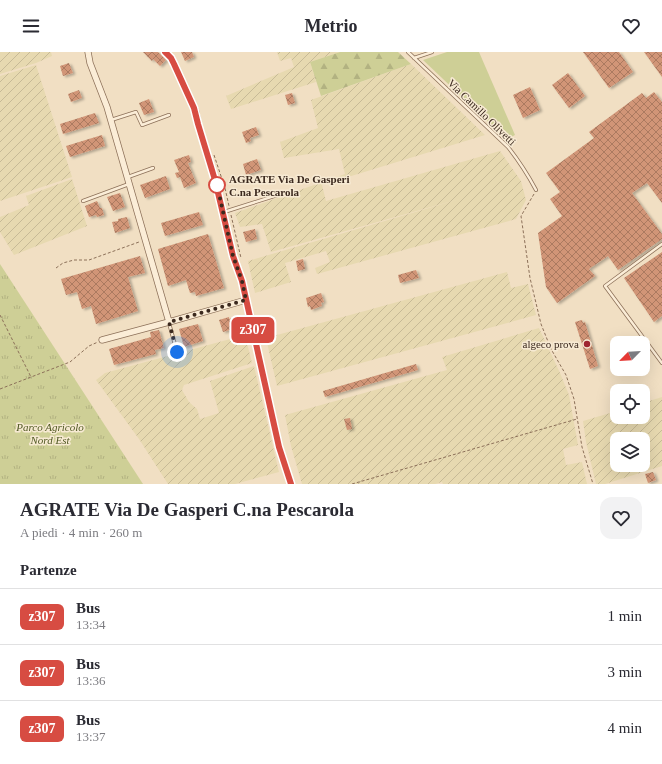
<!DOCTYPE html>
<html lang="it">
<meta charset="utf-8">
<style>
:root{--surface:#fff;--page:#f2f2f3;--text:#2b2b33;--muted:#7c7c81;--line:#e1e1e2}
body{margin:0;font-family:Georgia,serif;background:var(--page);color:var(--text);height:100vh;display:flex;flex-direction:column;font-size:15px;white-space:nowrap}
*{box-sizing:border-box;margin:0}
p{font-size:13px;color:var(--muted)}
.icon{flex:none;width:22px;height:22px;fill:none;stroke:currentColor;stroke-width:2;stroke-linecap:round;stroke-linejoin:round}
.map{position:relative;height:432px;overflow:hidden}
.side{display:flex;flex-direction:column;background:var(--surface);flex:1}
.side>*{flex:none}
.badge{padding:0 8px;border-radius:6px;font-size:14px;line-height:26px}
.needle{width:26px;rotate:246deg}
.tools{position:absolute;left:610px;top:284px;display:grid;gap:8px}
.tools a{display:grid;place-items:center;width:40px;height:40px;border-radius:8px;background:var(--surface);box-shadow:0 4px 16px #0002;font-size:20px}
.you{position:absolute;width:20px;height:20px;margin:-10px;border:3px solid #fff;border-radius:50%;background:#1a73e8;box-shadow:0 0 0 6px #1a73e833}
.map>.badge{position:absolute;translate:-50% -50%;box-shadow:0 0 0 2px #fff}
h2{padding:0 20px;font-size:15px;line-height:36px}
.round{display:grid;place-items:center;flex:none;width:42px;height:42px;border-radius:12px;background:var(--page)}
.headline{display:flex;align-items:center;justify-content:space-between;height:68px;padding:0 20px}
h1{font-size:19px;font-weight:700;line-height:30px}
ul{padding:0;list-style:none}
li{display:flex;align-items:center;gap:12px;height:56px;padding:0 20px;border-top:1px solid var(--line)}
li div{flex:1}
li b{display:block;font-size:15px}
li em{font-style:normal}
li .badge{min-width:44px;font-weight:700;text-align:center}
header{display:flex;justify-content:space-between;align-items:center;height:52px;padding:0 20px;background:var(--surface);font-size:18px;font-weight:700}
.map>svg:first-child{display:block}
.farmland{fill:url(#farmland-furrows);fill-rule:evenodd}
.grass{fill:#cecf96}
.forest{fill:url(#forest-firs)}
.park{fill:url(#park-tufts)}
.building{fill:url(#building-cross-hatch);filter:url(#shadow)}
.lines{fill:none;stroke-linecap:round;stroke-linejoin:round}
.service-casing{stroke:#8c7059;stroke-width:4}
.minor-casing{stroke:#8c7059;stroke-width:7}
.path{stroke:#8c7059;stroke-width:1;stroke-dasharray:3 2;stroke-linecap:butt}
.service{stroke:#fbedd7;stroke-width:2.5}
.minor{stroke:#fbedd7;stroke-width:5.5}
.line-casing{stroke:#fff;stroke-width:9}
.line{stroke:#d74c42;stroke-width:6}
.walk{stroke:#3b291e;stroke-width:4;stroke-dasharray:0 7.2}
.stop-dot{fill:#fff;stroke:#d74c42;stroke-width:2}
.poi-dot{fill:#9f2530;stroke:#f7ead3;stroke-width:1.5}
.labels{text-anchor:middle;stroke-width:3;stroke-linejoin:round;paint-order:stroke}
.street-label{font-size:11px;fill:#3b291e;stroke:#f7ead3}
.stop-label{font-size:11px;font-weight:bold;fill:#3b291e;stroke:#f7ead3;text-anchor:start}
.poi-label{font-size:11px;fill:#3b291e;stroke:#f7ead3;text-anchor:end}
.park-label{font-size:11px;font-style:italic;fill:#505923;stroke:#f7ead3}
</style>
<header><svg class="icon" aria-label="menu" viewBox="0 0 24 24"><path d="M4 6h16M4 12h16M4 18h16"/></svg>Metrio<svg class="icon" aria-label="heart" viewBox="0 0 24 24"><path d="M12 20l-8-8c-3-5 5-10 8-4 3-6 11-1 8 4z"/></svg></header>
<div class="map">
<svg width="662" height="432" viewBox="0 0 662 432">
<defs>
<pattern id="farmland-furrows" width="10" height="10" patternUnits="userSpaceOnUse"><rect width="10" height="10" fill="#e7d9b0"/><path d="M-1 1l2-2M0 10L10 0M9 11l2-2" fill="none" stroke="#c7ba97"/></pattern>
<pattern id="forest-firs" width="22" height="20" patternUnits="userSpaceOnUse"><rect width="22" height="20" fill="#cecf96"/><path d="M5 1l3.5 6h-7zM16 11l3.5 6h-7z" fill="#b2b281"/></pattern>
<pattern id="park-tufts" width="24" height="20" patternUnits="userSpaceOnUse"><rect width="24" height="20" fill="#cecf96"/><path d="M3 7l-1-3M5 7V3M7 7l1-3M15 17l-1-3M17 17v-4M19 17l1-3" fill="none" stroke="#b2b281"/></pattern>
<pattern id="building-cross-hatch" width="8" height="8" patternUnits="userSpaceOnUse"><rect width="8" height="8" fill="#d19577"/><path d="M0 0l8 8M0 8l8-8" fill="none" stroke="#ab7a61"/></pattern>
<filter id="shadow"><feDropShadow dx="2.5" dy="1.5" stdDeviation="1" flood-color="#0004"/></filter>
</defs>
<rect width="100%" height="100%" fill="#f1dfc3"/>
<path class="farmland" d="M0 0H51L52 4 36 11 0 22Z
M277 0H340L310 10 316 30 231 57 226 44 294 15 291 6 280 9Z
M411 12 485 83 322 133 326 149 500 99 521 129 526 148 516 167 317 222 315 216 330 210 326 199 285 211 291 230 255 241 248 209 463 146 271 200 262 172 240 175 235 161 345 122 339 97 284 106 280 90 318 76 311 48Z
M36 13 72 125 0 149V24Z
M72 127 87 174 14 203 0 180V165L29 153 26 144Z
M507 220 511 236 528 232 536 263 277 334 266 286Z
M539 276 560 321 569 343 578 393 563 397 566 413 582 410 587 432H443L442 430 435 432H302L291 394 285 363 447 318 442 305Z
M245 283 252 311 184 333 182 338 189 350 197 357 200 367 219 361 210 329 254 314 279 420 235 432H168L139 387 96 328 105 321Z
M662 345V414L605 432H596L586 390 583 369 617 359V365H643V351ZM617 387H643V413H617Z"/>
<path class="grass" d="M447 0H479L515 83 509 86 501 82 423 8Z"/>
<path class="forest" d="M340 0H398L411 12 321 44 310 10Z"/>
<path class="park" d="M0 212 143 432H0Z"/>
<path class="building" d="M143 0H158L166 8 160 14 153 7 152 9Z
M181 0H192L194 5 185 9Z
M583 0H619L633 20 609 36Z
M644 0H662V25Z
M69 11 73 21 63 24 60 14Z
M568 21 585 44 569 56 552 33Z
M530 35 540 58 523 66 513 43Z
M79 38 82 46 71 50 68 42Z
M654 40 662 50V151L647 131 632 141 662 182V187L618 218 608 204 589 217 595 224 557 251 546 235 538 181 562 164 550 147 560 140 546 121 594 86 589 80 642 41 646 46Z
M292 41 295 51 288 53 285 43Z
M149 47 154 60 144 63 139 51Z
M95 61 99 71 63 82 60 72Z
M256 75 259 83 250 86 251 89 246 91 242 80Z
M102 83 105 94 70 105 66 94Z
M189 103 191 110 188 111 196 131 184 136 180 125 177 126 175 121 179 120 174 108Z
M257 107 261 118 246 123 243 112Z
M166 124 170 137 145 146 140 133Z
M120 141 125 155 113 159 107 145Z
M97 149 100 156H102L104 163 97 165 96 163 89 165 85 154Z
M199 160 203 173 165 184 161 171Z
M127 165 130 176 115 181 112 170 118 169V167Z
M255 177 257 187 246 190 243 180Z
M208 182 224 236 196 244 195 240 190 241 186 228 168 234 158 197Z
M662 200V264L654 270 624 226Z
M140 204 145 221 128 225 138 259 96 272 91 254 82 257 77 240 66 243 61 227Z
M303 207 305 217 298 219 296 209Z
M416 218 419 226 400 231 398 223Z
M321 241 324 250 321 251 322 254 311 258 310 254 308 255 306 246Z
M229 265V267L233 266 236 276 223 280 219 268Z
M582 268 583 271 585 270 598 314 590 317 575 270Z
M198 272 203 289 184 295 179 277Z
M159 278 164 296 155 298 156 302 114 313 109 297 151 285 150 280Z
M416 312 418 318 325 345 323 339Z
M350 366 352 377 347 378 344 367Z
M653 420 656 428 648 431 645 422Z"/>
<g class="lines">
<defs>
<path id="service" d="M408 0 508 95C519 109 528 123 536 138
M414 6 432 0
M111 68 136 60 142 73 169 63
M128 125 153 116
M83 149 129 132
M224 160 287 140
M662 192 605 234 662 311
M169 271 177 300"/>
<path id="minor" d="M88 0 90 11 107 55 169 270
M165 0 171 6 174 12 196 60 198 72 215 128 233 204 242 229 279 395 291 432
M102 288 169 270 246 248"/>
</defs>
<use href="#service" class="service-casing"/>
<use href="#minor" class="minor-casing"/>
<path class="path" d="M214 103 225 136 229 154
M534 142 521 164 530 226 541 272 551 297 566 323 574 347 582 395 593 432
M231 163 241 206
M56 216 63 211 74 208H89L139 190
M0 263 31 325
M0 337 70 310 89 294 98 290
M352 432 577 367"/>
<use href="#service" class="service"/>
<use href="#minor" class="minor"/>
</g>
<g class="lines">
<defs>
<path id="line" d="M165 0 171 6 174 12 194 56 198 72 215 128 233 204 242 229 279 395 291 432"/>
</defs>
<use href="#line" class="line-casing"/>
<use href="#line" class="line"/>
<path class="walk" d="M177 300 169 270 246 248 242 229 233 204 217 133"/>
</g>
<circle class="stop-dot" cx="217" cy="133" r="8"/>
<circle class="poi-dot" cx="587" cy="292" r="4"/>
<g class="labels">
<g class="street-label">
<text transform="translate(482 60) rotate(44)" y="4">Via Camillo Olivetti</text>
</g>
<g class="stop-label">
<text x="229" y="131">AGRATE Via De Gasperi<tspan x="229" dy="13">C.na Pescarola</tspan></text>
</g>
<g class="poi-label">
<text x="579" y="296">algeco prova</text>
</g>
<g class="park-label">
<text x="50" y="379">Parco Agricolo<tspan x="50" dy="13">Nord Est</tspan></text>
</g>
</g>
</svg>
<div class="tools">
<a><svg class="needle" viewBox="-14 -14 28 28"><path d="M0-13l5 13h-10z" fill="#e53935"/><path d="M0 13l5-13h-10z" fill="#7c7c81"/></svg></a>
<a><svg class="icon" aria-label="locate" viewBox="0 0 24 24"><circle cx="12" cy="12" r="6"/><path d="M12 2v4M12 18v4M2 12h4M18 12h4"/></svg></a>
<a><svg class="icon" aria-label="layers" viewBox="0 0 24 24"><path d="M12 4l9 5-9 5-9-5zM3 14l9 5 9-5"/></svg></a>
</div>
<div class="you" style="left:177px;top:300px"></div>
<b class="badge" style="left:253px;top:278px;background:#d74c42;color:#fff">z307</b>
</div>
<section class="side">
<div class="headline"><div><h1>AGRATE Via De Gasperi C.na Pescarola</h1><p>A piedi · 4 min · 260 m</p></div><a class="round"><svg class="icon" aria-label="heart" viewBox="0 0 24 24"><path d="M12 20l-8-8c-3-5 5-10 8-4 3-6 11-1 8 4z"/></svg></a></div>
<h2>Partenze</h2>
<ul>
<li><span class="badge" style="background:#d74c42;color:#fff">z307</span><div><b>Bus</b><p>13:34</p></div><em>1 min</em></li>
<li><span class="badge" style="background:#d74c42;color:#fff">z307</span><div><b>Bus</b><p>13:36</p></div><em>3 min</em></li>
<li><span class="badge" style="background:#d74c42;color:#fff">z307</span><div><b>Bus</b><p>13:37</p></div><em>4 min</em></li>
</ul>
</section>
